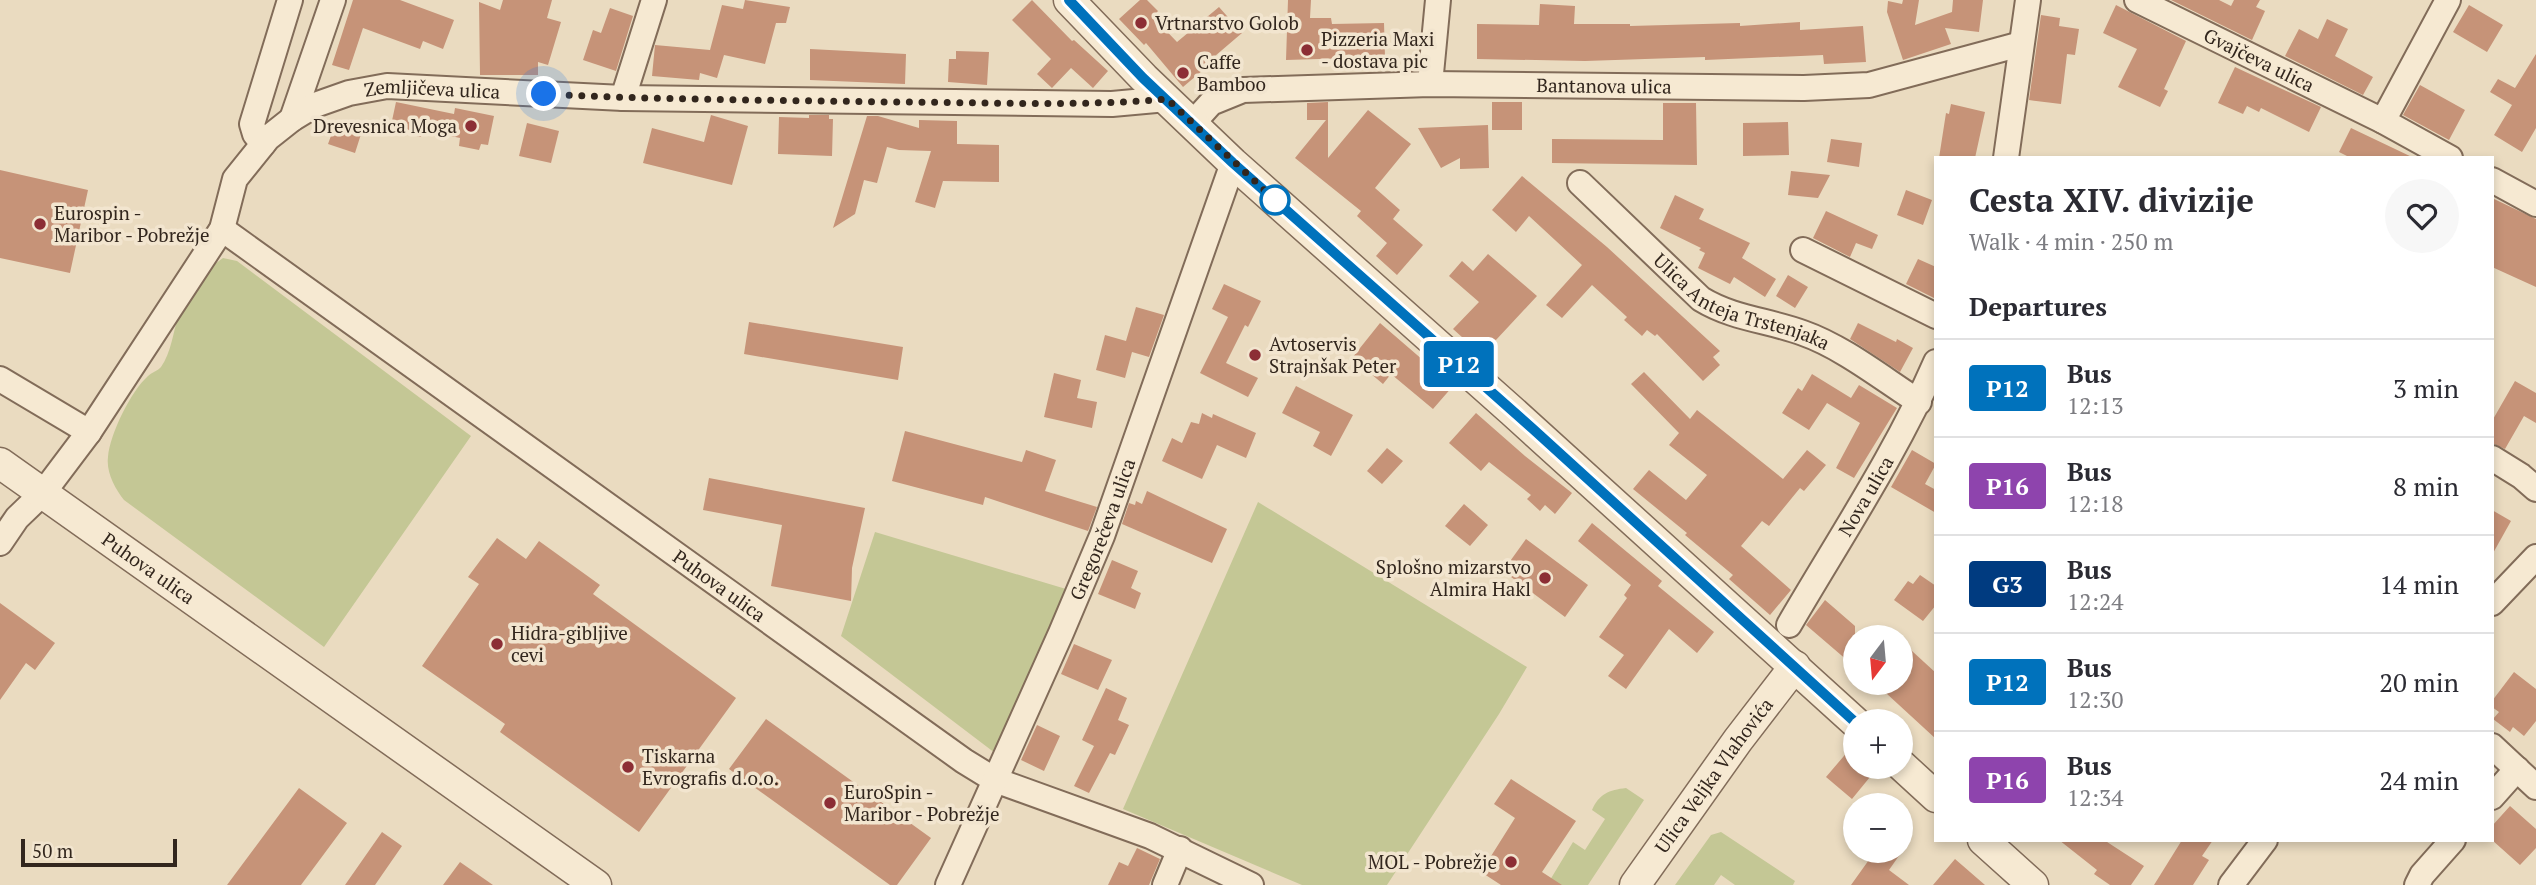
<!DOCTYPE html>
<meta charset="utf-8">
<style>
:root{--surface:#fff;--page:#f7f7f7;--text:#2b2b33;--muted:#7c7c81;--line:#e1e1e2}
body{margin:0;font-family:"PT Serif",serif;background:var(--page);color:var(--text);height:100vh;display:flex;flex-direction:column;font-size:26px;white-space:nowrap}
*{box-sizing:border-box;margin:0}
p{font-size:23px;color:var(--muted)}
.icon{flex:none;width:38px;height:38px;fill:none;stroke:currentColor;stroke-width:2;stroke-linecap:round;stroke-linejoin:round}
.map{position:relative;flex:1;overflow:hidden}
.panel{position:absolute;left:1934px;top:156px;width:560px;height:686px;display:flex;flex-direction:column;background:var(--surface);border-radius:0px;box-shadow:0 4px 10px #0003}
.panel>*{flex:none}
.badge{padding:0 14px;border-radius:5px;font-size:24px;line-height:46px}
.needle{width:46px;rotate:196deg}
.controls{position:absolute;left:1843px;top:625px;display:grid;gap:14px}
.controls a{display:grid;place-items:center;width:70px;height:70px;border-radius:50%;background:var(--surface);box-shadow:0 4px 10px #0003;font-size:35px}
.scale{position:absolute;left:21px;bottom:18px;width:156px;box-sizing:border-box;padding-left:7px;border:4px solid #32261d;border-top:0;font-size:19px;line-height:24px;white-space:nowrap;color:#32261d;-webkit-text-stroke:5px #f2e5cf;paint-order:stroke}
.you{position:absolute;width:35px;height:35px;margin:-18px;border:5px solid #fff;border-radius:50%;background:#1a73e8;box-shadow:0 0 0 10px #1a73e833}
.map>.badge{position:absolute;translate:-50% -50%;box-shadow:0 0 0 4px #fff}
h2{padding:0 35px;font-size:26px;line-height:63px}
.round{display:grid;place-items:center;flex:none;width:74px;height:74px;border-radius:37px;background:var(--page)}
.headline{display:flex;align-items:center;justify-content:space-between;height:119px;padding:0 35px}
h1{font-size:33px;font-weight:600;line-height:52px}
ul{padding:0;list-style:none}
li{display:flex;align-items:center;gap:21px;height:98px;padding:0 35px;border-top:2px solid var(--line)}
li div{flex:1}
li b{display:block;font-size:26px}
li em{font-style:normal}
li .badge{min-width:77px;font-weight:700;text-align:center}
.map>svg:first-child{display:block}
.green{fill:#c4c795}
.building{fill:#c69378}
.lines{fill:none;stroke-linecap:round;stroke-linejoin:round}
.minor-casing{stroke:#826c59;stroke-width:28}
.tertiary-casing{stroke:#826c59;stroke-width:33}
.minor{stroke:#f6e9d2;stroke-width:24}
.tertiary{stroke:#f6e9d2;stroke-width:30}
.line-casing{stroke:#fff;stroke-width:16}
.line{stroke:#0072bc;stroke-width:10}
.walk{stroke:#32261d;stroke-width:7;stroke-dasharray:0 12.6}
.poi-dot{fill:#8c2e35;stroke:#f2e5cf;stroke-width:2.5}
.stop-dot{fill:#fff;stroke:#0072bc;stroke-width:3.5}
.labels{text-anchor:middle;stroke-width:7;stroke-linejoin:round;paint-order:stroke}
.poi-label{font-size:19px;fill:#32261d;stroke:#f2e5cf;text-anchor:start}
.street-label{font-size:19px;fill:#32261d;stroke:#f2e5cf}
</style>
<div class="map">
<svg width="2536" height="885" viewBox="0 0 2536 885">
<rect width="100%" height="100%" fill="#eadbc0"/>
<path class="green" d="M223 258 237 261 471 436 324 647 124 500C115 489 106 472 108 457 110 434 131 391 148 376 152 372 158 371 161 367 171 353 173 333 178 317 185 296 205 270 223 258Z
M1258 502 1527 667 1499 714 1387 885H1302L1123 809Z
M875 532 1066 589 995 753 841 636Z
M1626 788 1644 800 1588 885H1547L1573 842 1585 850 1605 819 1592 810C1599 794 1609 790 1626 788Z
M1721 832 1795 881 1793 885H1735L1721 875 1714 885H1675L1711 835Z"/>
<path class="building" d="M353 0H400L454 20 443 49 423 41 420 49 363 28 349 70 332 65Z
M503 0H552L547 18 561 22 548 65 538 62V75H480L479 2 500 10Z
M745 0 790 7 786 23H776L765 64 724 55 717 78 700 73 699 80 652 76 655 45 710 50 722 5 743 9Z
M1032 0 1072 41 1074 40 1108 71 1093 88 1071 68 1052 88 1037 74 1051 59 1012 20Z
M1140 0H1147L1158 11 1153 17 1177 42 1219 7 1242 33 1201 68 1203 70 1183 87 1146 43 1144 45 1119 19Z
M1288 0H1311L1310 18H1331L1332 24 1384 23 1385 57 1286 60Z
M1903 0H1919L1915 25 1952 12 1953 0H1983L1979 32 1945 28 1951 44 1903 60 1887 12 1888 1 1902 4Z
M2171 0H2219L2231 6 2234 0H2260L2256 7 2265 11 2252 40Z
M1540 4 1575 6 1574 24H1630V26L1740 23V26L1800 22V30L1863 26 1866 62 1824 64 1823 55 1705 60V57L1585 61 1477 59V24L1539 25Z
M2116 5 2186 41 2164 89 2168 91 2160 107 2118 87 2137 49 2103 33Z
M2469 5 2503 25 2487 52 2453 32Z
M610 8 633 16 616 71 583 60 593 30 601 33Z
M2041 15 2060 18 2059 26 2079 29 2075 55 2067 54 2061 104 2029 100Z
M2327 19 2348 29 2335 56 2373 77 2363 95 2285 56 2299 29 2318 39Z
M810 49 906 54 905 84 810 80Z
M956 51 989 52 987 85 948 82 949 59H956Z
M2536 54V128L2522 152 2494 135 2512 105 2490 92 2498 79 2515 88Z
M2235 67 2321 107 2309 132 2261 108 2259 112 2247 106 2243 114 2218 103Z
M2420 85 2465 110 2449 140 2403 115Z
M396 102 454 114 455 108 494 116 488 145 481 144 479 150 459 146 460 138 423 130 421 137 390 130Z
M1328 102V158L1368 110 1411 144 1375 188 1400 210 1393 219 1423 245 1397 275 1376 256 1387 243 1357 216 1361 211 1295 158 1326 120H1307V103Z
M1492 102H1522V130H1492Z
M1663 103H1696L1697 165 1552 163V139L1663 140Z
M1951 104 1985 112 1975 158H1939L1946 113 1949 114Z
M711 115 748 126 732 185 643 163 652 128 704 142Z
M809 115H829V119H833L832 156 778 154 779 117 809 118Z
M867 116H878L919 128V120L957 121V144L999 145V182L943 181 935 208 915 202 931 151 899 150 887 147 877 183 864 180 855 214 833 228Z
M336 122 362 131 355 153 328 144Z
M1788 122 1789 155 1743 156V123Z
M527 123 559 131 551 163 519 156Z
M1488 125 1489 168 1460 169V158L1441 168 1418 128Z
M2351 128 2414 158H2351L2339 152Z
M1831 139 1862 143 1859 167 1827 162Z
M0 170 88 190 70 273 0 258Z
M1791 171 1830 175 1818 198 1788 195Z
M1522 176 1607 247 1720 351 1713 357 1720 365 1703 381 1657 334 1655 336 1647 330 1642 336 1624 320 1627 317 1592 285 1562 318 1546 305 1582 265 1529 216 1516 232 1492 210Z
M1906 190 1932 200 1923 225 1897 215Z
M1675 195 1704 209 1699 219 1750 243 1742 258 1776 279 1765 297 1734 277 1730 284 1698 268 1705 253 1699 250 1701 248 1660 228Z
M2492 198 2536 219V287L2492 267Z
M1826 211 1878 235 1872 249 1856 243 1850 257 1813 238Z
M1488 254 1537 296 1482 355 1453 329 1479 302 1449 276 1462 261 1473 271Z
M1918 259 1936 267V299L1906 284Z
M1788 275 1808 287 1795 308 1776 296Z
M1224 284 1261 301 1248 327 1245 325 1226 363 1258 378 1248 397 1200 373 1228 317 1212 309Z
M1136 307 1164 315 1149 357 1132 352 1125 378 1096 370 1105 335 1126 341Z
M749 322 903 347 898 380 744 354Z
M1380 323 1453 386 1433 409 1391 374 1383 384 1352 358Z
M1858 323 1896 342 1897 339 1913 348 1900 372 1850 339Z
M1644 372 1690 419 1697 410 1783 479 1807 450 1826 465 1804 491 1800 488 1769 526 1762 521 1741 546 1791 590 1770 615 1729 579 1733 575 1685 535 1687 533 1633 489 1649 470 1686 500 1707 475 1669 445 1679 433 1631 384Z
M1054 373 1081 380 1077 398 1097 402 1092 428 1044 417Z
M1812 374 1851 398 1859 385 1897 408 1854 478 1836 468 1860 423 1827 403 1809 430 1782 413 1798 388 1802 391Z
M2515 381 2536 393V423L2524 416 2505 449 2492 443V421Z
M1296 386 1353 415 1331 456 1313 446 1320 432 1282 413Z
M1202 413 1212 418 1213 414 1256 433 1246 458 1217 445 1202 479 1162 461 1172 438 1182 443 1191 422 1199 424Z
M1476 413 1525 456 1572 493 1555 514 1545 505 1540 511 1527 499 1531 495 1489 462 1481 471 1449 443Z
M905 431 1022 462 1026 450 1056 460 1045 491 1097 507 1088 531 985 497 983 505 892 481Z
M1387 448 1403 461 1382 484 1367 471Z
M1912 450 1936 464 1925 484 1936 490V513L1891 487Z
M709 478 865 508 852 568 851 601 771 586 782 525 703 510Z
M1147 491 1227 529 1212 563 1122 524 1129 503 1135 505 1136 501 1142 504Z
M1464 504 1488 525 1470 546 1445 526Z
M2492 510 2511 521 2492 555Z
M1592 523 1662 581 1658 586 1714 632 1697 653 1669 629 1626 689 1608 676 1624 655 1599 637 1627 598 1624 595 1631 585 1578 541Z
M497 538 526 559 539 541 600 585 593 594 736 698 639 832 500 732 505 724 422 666 479 584 468 577Z
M1526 539 1588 585 1565 617 1503 571Z
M1112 560 1138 571 1131 588 1141 593 1135 609 1098 594Z
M1920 575 1936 586V605L1923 621 1894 600 1908 581 1913 584Z
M1825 600 1855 626V653L1848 661 1806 625Z
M0 603 55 643 35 670 26 663 0 700Z
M1900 640 1936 673V739L1874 682H1900Z
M1074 644 1112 660 1098 690 1061 674Z
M2514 672 2536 689V721L2524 736 2513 727 2510 732 2493 719 2499 712 2492 707V701Z
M1106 688 1127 698 1118 720 1129 725 1115 755 1110 753 1089 793 1074 786 1094 746 1082 740Z
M766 719 931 838 897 885H890L729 769Z
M1037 725 1060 736 1044 771 1021 760Z
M1855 743V766H1879L1852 799 1826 777Z
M1511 779 1576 821 1542 872 1562 885H1501L1481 872 1515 818 1494 804Z
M299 788 347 823 301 885H227Z
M2510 806 2536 829V848L2520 865 2492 840V826Z
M382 832 402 846 375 885H345Z
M2059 840H2104L2144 866 2131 885H2110L2094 874 2097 870Z
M2182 840H2213L2202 856 2209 860 2193 885H2154Z
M1137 848 1160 859 1149 885H1108L1119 862 1128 866Z
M1876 850H1903L1889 870 1909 885H1851Z
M1955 859 1985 885H1933Z
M460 862 493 885H443Z"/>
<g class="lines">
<defs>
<g id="minor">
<path id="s1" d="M2137 0 2383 121 2450 158"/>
<path d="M1430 84 1438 0"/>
<path d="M623 98 654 0"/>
<path d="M292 119 333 0"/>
<path d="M2383 121 2448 0"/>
<path id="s2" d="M1192 124 1211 103 1243 90 1430 84 1804 88 1869 85 2021 44"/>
<path d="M263 144 255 134 252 124 290 0"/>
<path d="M2006 158 2028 0"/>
<path d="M2492 180 2536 204"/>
<path id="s3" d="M1580 183 1701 299C1734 319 1768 320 1803 333 1843 347 1883 379 1919 402"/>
<path id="s4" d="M222 229 964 761 995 780 1150 836 1251 885"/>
<path d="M1803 250 1936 316"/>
<path d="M0 379 89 432"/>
<path d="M2492 458 2521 476 2536 489"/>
<path id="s5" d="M0 543 17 518 43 493 89 432 222 229 235 179 268 138 292 119 315 105 349 93 387 86 623 98 1112 104 1167 99"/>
<path d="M2492 603 2536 557"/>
<path id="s6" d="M1789 625C1839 539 1896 454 1936 362"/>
<path d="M2492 746 2536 787"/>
<path d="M2492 797 2517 769"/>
<path id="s7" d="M948 885 1061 633 1102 536 1233 163"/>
<path d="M1165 885 1180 849"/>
<path d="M2231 885 2265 840"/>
<path d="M2417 885 2422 875 2453 840"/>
</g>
<g id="tertiary">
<path d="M1069 0 1144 78 1233 163 1512 411 1855 722"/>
<path id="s8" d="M0 463 596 885"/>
<path d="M1900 764 1936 797"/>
<path d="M1983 840 2033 885"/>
<path id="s9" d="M1635 885 1738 740 1795 666"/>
</g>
</defs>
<use href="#minor" class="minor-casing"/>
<use href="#tertiary" class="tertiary-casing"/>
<use href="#minor" class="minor"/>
<use href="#tertiary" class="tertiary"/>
</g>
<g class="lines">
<defs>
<path id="line" d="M1069 0 1143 78 1233 163 1533 429 1855 722"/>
</defs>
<use href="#line" class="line-casing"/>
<use href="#line" class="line"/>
<path class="walk" d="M544 94C660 100 775 100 890 102 983 102 1075 107 1167 99L1275 200"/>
</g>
<g class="poi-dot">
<circle cx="1141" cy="23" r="7"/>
<circle cx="1307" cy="50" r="7"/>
<circle cx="1183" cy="73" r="7"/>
<circle cx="471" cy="126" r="7"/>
<circle cx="40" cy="224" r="7"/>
<circle cx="1255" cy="355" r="7"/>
<circle cx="1545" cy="578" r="7"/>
<circle cx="497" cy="644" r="7"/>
<circle cx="628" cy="767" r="7"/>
<circle cx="830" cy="803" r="7"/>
<circle cx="1511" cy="862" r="7"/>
</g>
<circle class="stop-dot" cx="1275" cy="200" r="14"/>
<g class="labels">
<g class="poi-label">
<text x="1155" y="30">Vrtnarstvo Golob</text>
<text x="1321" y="46">Pizzeria Maxi<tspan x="1321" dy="22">- dostava pic</tspan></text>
<text x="1197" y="69">Caffe<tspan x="1197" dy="22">Bamboo</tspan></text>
<text x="457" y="133" text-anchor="end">Drevesnica Moga</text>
<text x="54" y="220">Eurospin -<tspan x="54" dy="22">Maribor - Pobrežje</tspan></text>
<text x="1269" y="351">Avtoservis<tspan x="1269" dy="22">Strajnšak Peter</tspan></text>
<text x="1531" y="574" text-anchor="end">Splošno mizarstvo<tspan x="1531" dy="22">Almira Hakl</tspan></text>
<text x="511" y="640">Hidra-gibljive<tspan x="511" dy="22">cevi</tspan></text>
<text x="642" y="763">Tiskarna<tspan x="642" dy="22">Evrografis d.o.o.</tspan></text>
<text x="844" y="799">EuroSpin -<tspan x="844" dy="22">Maribor - Pobrežje</tspan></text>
<text x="1497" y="869" text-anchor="end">MOL - Pobrežje</text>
</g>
<g class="street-label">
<text dy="7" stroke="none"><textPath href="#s1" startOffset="136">Gvajčeva ulica</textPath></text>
<text dy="7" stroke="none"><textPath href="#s2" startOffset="424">Bantanova ulica</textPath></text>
<text dy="7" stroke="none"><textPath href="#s5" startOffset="667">Zemljičeva ulica</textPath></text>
<text dy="7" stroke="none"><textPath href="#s3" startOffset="205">Ulica Anteja Trstenjaka</textPath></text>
<text dy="7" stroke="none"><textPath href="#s6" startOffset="150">Nova ulica</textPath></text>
<text dy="7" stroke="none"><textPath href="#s7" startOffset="388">Gregorečeva ulica</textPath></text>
<text dy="7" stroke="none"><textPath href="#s8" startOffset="182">Puhova ulica</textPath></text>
<text dy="7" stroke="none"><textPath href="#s4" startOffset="612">Puhova ulica</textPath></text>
<text dy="7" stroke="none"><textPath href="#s9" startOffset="135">Ulica Veljka Vlahovića</textPath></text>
</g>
</g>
</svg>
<div class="controls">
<a><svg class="needle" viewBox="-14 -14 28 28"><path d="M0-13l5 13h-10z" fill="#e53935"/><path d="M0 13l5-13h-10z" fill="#7c7c81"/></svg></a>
<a>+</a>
<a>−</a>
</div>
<div class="scale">50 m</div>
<div class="you" style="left:544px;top:94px"></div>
<b class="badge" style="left:1459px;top:364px;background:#0072bc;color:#fff">P12</b>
<section class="panel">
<div class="headline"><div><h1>Cesta XIV. divizije</h1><p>Walk · 4 min · 250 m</p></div><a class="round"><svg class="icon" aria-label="heart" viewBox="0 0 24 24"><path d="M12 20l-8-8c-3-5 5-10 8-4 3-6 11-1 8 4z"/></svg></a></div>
<h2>Departures</h2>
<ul>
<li><span class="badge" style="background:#0072bc;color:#fff">P12</span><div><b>Bus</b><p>12:13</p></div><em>3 min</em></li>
<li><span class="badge" style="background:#8e44ad;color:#fff">P16</span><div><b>Bus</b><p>12:18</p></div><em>8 min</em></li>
<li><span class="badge" style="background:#003b80;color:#fff">G3</span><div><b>Bus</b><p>12:24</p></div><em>14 min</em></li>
<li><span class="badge" style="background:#0072bc;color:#fff">P12</span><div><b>Bus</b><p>12:30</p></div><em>20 min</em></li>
<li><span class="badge" style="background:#8e44ad;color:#fff">P16</span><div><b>Bus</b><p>12:34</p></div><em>24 min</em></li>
</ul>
</section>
</div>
